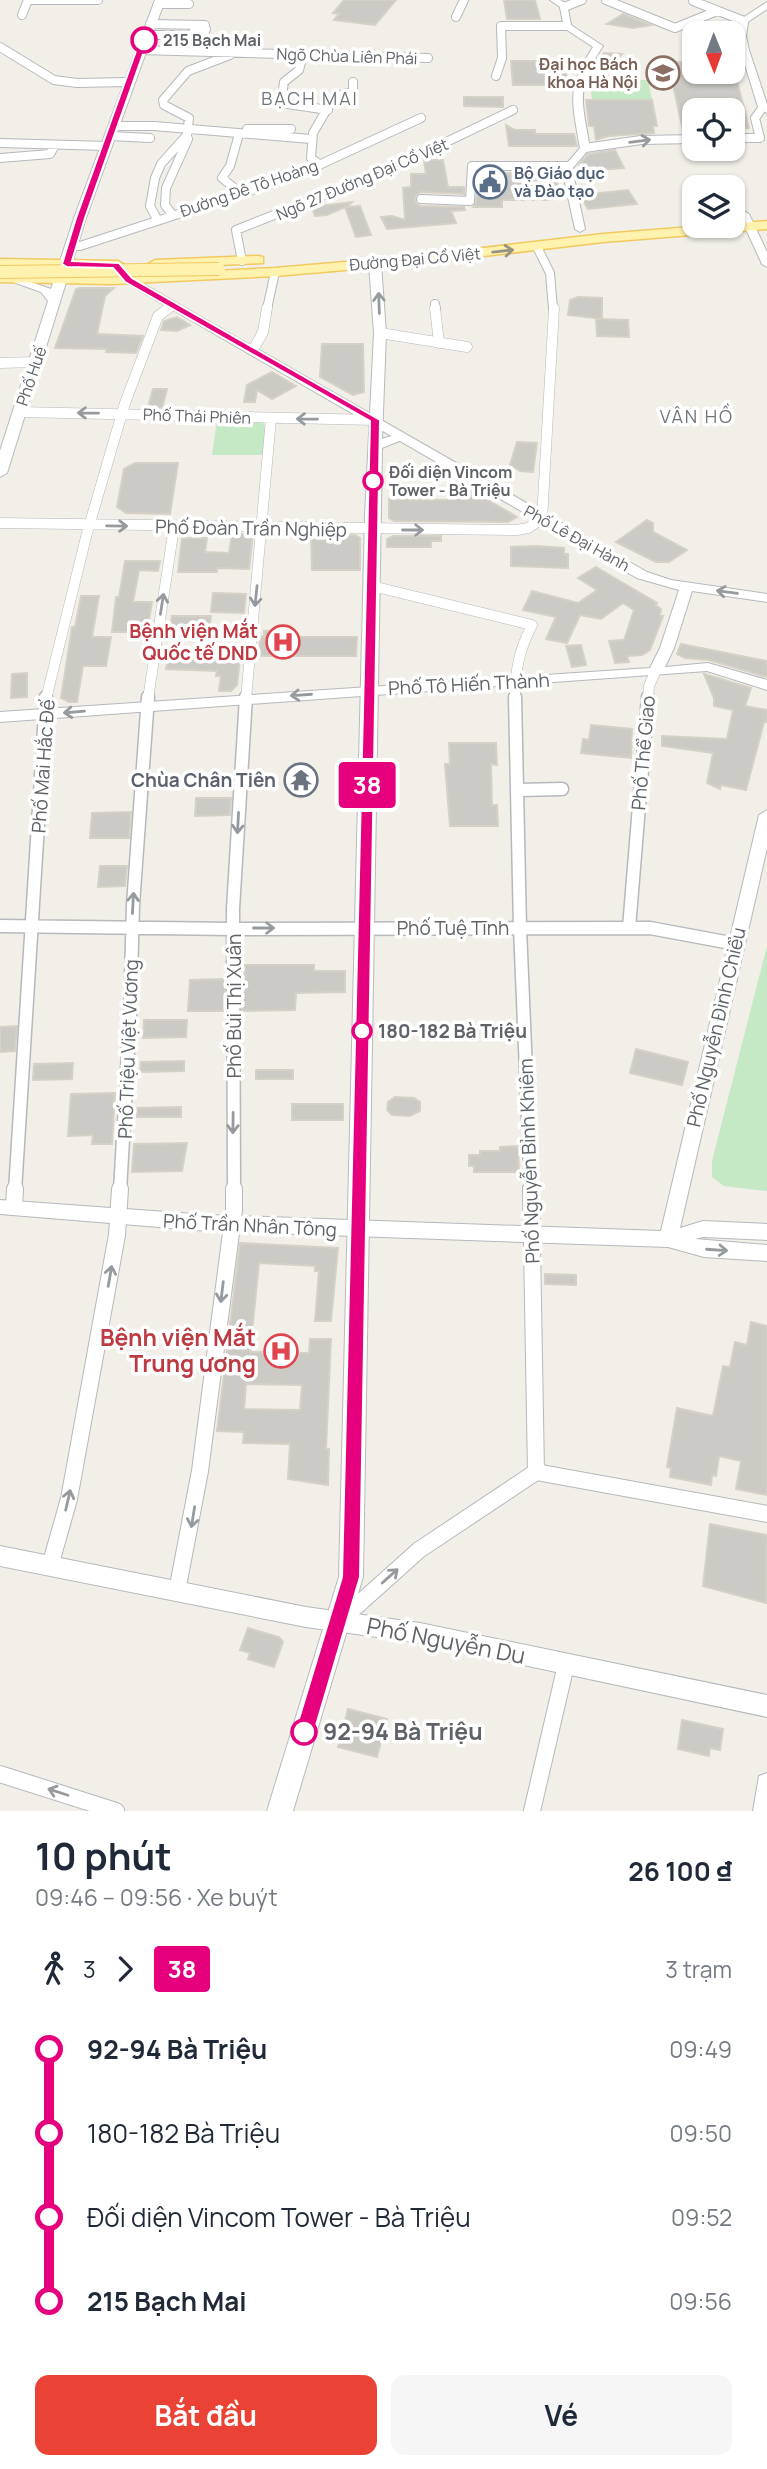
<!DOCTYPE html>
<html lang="vi">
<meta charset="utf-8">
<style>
:root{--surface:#fff;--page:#f6f6f7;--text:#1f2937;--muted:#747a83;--accent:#ea4335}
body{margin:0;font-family:Manrope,sans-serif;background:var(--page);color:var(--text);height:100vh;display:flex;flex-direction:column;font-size:26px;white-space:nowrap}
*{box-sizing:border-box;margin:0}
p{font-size:23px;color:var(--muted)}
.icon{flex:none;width:38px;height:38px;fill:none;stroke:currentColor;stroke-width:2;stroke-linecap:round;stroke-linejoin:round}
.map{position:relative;height:1811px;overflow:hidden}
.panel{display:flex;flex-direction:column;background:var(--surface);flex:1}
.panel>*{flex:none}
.badge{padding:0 14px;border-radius:5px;font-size:24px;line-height:46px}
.needle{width:46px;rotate:179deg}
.tools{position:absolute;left:682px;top:21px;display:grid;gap:14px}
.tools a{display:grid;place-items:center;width:63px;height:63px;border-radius:14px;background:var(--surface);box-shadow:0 2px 5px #0004;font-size:35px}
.map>.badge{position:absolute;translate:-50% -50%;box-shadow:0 0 0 4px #fff}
.legs{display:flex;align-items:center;gap:10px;height:77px;padding:0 35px;font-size:23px}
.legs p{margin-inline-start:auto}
.summary{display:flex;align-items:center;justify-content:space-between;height:119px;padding:0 35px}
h1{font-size:38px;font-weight:700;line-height:52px}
.button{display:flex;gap:14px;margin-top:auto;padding:14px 35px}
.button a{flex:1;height:80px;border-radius:14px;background:var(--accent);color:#fff;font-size:28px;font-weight:700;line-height:80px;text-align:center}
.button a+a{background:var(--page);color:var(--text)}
ul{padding:0 35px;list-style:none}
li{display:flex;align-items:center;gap:24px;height:84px;font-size:26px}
li i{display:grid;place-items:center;width:10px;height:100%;margin:0 9px;background:currentColor}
li i::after{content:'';width:18px;height:18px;margin:-9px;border:5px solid;border-radius:50%;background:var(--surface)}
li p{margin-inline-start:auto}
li:first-child i{background:linear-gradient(#0000 50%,currentColor 0)}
li:last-child i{background:linear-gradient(currentColor 50%,#0000 0)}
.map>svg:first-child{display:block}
.green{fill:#c5e8c5}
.building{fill:#cccac5;stroke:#d6d1c6;stroke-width:2;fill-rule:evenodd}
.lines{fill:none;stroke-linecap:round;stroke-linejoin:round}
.minor-far3-casing{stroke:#b5b8bc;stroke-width:10}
.minor-far2-casing{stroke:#b5b8bc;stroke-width:11}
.minor-far1-casing{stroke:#b5b8bc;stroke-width:15}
.minor-casing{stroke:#b5b8bc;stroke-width:18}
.tertiary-casing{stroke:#b5b8bc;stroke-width:2}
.secondary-casing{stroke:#b6babf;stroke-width:2}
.primary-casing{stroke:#f2c960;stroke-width:3}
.minor-far3{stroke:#fff;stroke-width:8}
.minor-far2{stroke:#fff;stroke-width:10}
.minor-far1{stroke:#fff;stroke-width:12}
.minor{stroke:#fff;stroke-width:16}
.tertiary{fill:#fff;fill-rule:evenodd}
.secondary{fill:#fff;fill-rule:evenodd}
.primary{fill:#fff2af;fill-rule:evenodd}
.primary-bridge-casing{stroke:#f2c960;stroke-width:14;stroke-linecap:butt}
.primary-bridge{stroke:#fff2af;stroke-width:12}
.oneway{stroke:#979a9d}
.oneway2{stroke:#979581}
.line-1{fill:#e6007e;stroke:#fff;stroke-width:2}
.stop-1-dot{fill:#fff;stroke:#e6007e;stroke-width:3.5}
.labels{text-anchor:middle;stroke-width:7;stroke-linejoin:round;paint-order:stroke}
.far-stop-label{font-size:16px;font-weight:bold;fill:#5f6368;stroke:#fff;text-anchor:start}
.far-street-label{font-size:16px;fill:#5f6368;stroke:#fff}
.far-education-label{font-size:16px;font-weight:bold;fill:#785e54;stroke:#fff;text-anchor:end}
.far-service-label{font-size:16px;font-weight:bold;fill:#4e5e75;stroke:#fff;text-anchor:start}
.far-neighbourhood-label{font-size:18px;letter-spacing:2px;fill:#70757a;stroke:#fff}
.street-label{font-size:19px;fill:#5f6368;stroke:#fff}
.health-label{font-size:19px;font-weight:bold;fill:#be3a42;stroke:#fff;text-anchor:end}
.worship-label{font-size:19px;font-weight:bold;fill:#5b616d;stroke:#fff;text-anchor:end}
.stop-label{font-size:19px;font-weight:bold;fill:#5f6368;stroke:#fff;text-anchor:start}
.near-health-label{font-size:23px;font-weight:bold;fill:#be3a42;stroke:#fff;text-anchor:end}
.near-street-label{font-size:23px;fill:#5f6368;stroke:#fff}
.near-stop-label{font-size:23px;font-weight:bold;fill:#5f6368;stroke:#fff;text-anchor:start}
</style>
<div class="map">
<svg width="767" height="1811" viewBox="0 0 767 1811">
<rect width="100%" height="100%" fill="#f1efe8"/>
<path class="green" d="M589 80H648L652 99H592Z
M217 420 263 422 265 429 263 455H212Z
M767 946V1191L724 1186 712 1177V1161Z"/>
<path class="building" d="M344 0H396L375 25 334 20 339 14 333 13Z
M504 0H535L540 19H507Z
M623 14 651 25 633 28 607 24Z
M604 53 622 54 614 64 609 63 604 70 593 68Z
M511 61H564L568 85H513Z
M668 62H695V81H737L749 128 733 130V107H695V130H683Z
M464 97H503V107L464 106Z
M586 100H652L657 126H653L654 133 608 136 596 140 594 126H589Z
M506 125 515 130H535V134H574L577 146H509Z
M615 150 624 168 582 171 579 165 588 154Z
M424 160H443L448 187H464V194L421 192 415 196 416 203 421 206 464 207 465 210 451 211 456 223 387 229 381 217 392 216 405 220 403 188 411 187V174H426Z
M479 173H556L558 188H563L565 197H553V200H502V207H473L476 202 477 187H480Z
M628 190 637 204 588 209 580 195Z
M352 202 347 207 360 206 371 235 356 237 345 207 327 215 315 216 312 207Z
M80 288H114L105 296 97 334 143 336 136 353 106 352 107 349 55 348 76 289Z
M578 297 602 298V319L568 315 570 300Z
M177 317 190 325 177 331 161 330 164 321Z
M596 319 628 320 629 337 597 336Z
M322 344H363L364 392 353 395 320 377Z
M272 372 296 386 272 399 257 390 255 402H244L247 385Z
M153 389H167L162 408 148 407Z
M517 442 537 443 533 472 520 471 510 465Z
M135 463H178L170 514 126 513 117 507 124 469Z
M467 488 517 517 508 522 394 521 389 518V499L446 500Z
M647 520 653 523V532L687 550 669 562H656L616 542Z
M232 534H253L249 569 217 568V572H178L182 538H207L205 552 229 553Z
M311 535H355L360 538V570H312Z
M393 536H441V541H431V547H387V539Z
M536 546 564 548V554H568V568L511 566V547Z
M125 561H160L158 571 139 570 133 602H152L146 639H132L133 632H112L116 597H119Z
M596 567 657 603 655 605 661 609 660 616H663L650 650 642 655 627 656 629 662 615 663 609 641 624 640 634 610 623 603 601 619 580 615 567 643 546 639 556 617 523 610 532 591 578 603 597 590 578 578Z
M213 593 246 594 244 613 211 612Z
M81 596H99L92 637H111L106 666H83L77 702H69L61 698 72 627H75Z
M172 616H211L209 632H170Z
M264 631H278L277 637H357L356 656H259L260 637 264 636Z
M681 644 767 661V677L709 660 685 658 677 654Z
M581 645 586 665 572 667 566 646Z
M169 655 240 658 237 685 231 691H219L221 676H216L217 671 166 669Z
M27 673V697L11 698 12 674Z
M704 674 751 688 745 706 767 710V722H764L746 790 721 785 720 789 707 783 713 753 662 746V736L727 739 733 710 714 706V698Z
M591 725 632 729 631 758 581 753 583 739 589 740Z
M449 743H496L497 765 491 764 492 805H497L498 826H450L445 764H450Z
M196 798H231L230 815 195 816Z
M131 812 129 838H90L92 813Z
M100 866H127L125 886 98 887Z
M245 965H314V971H345V992L296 993 295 1010 242 1011Z
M225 979V1011H188L190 980Z
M144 1020H187L186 1037 143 1038Z
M17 1026 15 1051 0 1052V1027Z
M636 1049 688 1062 682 1085 630 1073Z
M184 1061V1071L140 1072 141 1062Z
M73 1063 72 1079 33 1080 34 1064Z
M256 1070H293V1079H256Z
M115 1093 112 1144H92L93 1135 68 1136 71 1094Z
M395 1097 414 1098 420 1102V1111L410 1116 392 1115 387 1110 388 1102Z
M292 1104H343V1120H292Z
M181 1107V1117H136L137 1108Z
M187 1143 182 1171 132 1172 134 1144Z
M518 1146 519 1172H474V1166H469V1155H480V1151H500V1147Z
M240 1243 338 1248 331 1321H315L319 1271H315V1266L259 1263 250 1352 309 1353 310 1339H331L326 1449H329L328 1485 288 1479 290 1444 243 1443 244 1432 217 1431ZM246 1384 302 1385 300 1410 244 1409Z
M545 1274 576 1275V1285L545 1284Z
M751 1322 767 1326V1495L736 1489 741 1461 719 1456 716 1476 712 1475 711 1485 670 1477 671 1468 667 1467 677 1408 713 1416 723 1366 730 1367 735 1342 747 1345Z
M710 1524 767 1535 766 1603 703 1586Z
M248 1628 279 1637 283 1642 274 1667 248 1659 250 1653 240 1650Z
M348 1709 387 1719 377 1757 338 1747Z
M682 1720 723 1729 720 1750 710 1748 709 1756 678 1749Z"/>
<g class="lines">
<defs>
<path id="minor-far3" d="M606 0 675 28 717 11
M696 0 693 1 744 21
M158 4H189
M564 7 582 0
M22 15 28 0H98
M456 17 464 0
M150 24 205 25
M146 35H192L193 32H205L206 29
M0 47 54 80 77 83 128 82
M141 50 428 58
M303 55 299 70 284 82 281 103 328 110
M496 76 502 58 501 26H567
M113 126H154L311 139
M247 129H291
M239 134 230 166 222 178 239 192
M110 136 150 138
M733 138H760L755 118 763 107
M0 143 107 146
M585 148 641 140 695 139
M0 158 50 154 55 145
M320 165 311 158 313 133 334 97 353 91V82
M421 199 470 201 472 166H569
M172 214 165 205 166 188 188 139
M157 219 150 206 155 178 161 164 187 135 189 118 164 105 163 100 188 71 230 55
M72 246H80L295 176 421 118
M537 247 550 273 553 309
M242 261 236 230 390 169 513 110
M435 304 436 309
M167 309 172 305
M267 309 275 272"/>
<path id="minor-far2" d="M435 308 439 343
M380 333 467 347
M253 350 263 332 267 308
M0 363 36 362
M19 412 375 420
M0 523 517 530 528 528 542 519 554 308
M372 586 532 625C519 650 515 671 515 699
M46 699 87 533 125 403 158 316 169 308
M148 699 174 527
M246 699 271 418
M648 699 649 686 656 670"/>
<path id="minor-far1" d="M515 697 520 928 531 1191
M519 790 562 789
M0 926 233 929 650 928 736 944
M629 928 648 697
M15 1191 46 697
M120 1191 130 1017 133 905 148 697
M234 1191 233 909 246 697"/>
<path id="minor" d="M531 1189 536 1472
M14 1207 15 1189
M50 1566 69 1499 117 1235 120 1189
M177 1591 200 1471 234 1210V1189
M342 1619 419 1550 536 1472 767 1514
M0 1774 116 1811
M532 1811 566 1665"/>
<path id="tertiary" d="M550 0H560L567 4 571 25 603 46C575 88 582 101 590 148L572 169 585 229 580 232 575 229 562 169 580 148C572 102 566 88 593 47L564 28 560 7Z
M767 2V9L748 22 746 36 749 50 767 104V113L758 107 736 36 741 19Z
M744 211 749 214 767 252V267L762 264 739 214Z
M120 266 133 278 647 572 671 580 767 594V602L692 591 674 648 665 667 708 663 767 680V690L707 671 0 722V712L650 668 660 648 679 590 637 578 168 307 125 282 115 269Z
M767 810V848L680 1228 703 1221 767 1224V1240L703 1237 695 1239 767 1245V1261L704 1257 668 1247 208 1231 0 1214V1200L208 1215 661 1231 759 815Z
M0 1546 306 1607 420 1623 767 1695V1717L420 1643 306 1627 0 1566Z
M767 1773V1811H753L759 1776Z"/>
<path id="secondary" d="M155 0H165L86 218 7 473 0 477V451L48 301 41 292 2 278 8 274 51 289 74 218Z
M375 260 381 264 386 333 382 439 402 433 409 437 382 448 363 1577 293 1811H267L339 1577 365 516 374 333 369 264Z"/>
<path id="primary" d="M767 221V229L603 242 415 264 275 276 112 284 0 282V274L112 276 275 268 415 256 603 234Z
M258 256 263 257V263L155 268 148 264 155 260Z
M0 259 118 261 125 265 118 269 0 267Z"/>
</defs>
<use href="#minor-far3" class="minor-far3-casing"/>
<use href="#minor-far2" class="minor-far2-casing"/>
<use href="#minor-far1" class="minor-far1-casing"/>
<use href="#minor" class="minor-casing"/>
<use href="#tertiary" class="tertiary-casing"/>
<use href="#secondary" class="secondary-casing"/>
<use href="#primary" class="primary-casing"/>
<use href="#minor-far3" class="minor-far3"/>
<use href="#minor-far2" class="minor-far2"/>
<use href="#minor-far1" class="minor-far1"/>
<use href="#minor" class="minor"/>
<use href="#tertiary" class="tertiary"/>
<use href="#secondary" class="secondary"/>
<use href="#primary" class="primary"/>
<defs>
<path id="primary-bridge" d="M0 272 219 269"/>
</defs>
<use href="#primary-bridge" class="primary-bridge-casing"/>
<use href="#primary-bridge" class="primary-bridge"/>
</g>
<defs><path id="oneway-shaft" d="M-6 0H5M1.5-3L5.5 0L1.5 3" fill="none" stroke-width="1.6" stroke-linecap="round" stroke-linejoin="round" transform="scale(1.75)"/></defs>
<g class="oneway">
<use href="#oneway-shaft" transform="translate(640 141) rotate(-7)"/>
<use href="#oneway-shaft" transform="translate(379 303) rotate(-92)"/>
<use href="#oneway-shaft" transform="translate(88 413) rotate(-179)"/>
<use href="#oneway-shaft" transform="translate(307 419) rotate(-179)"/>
<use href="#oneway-shaft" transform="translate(117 526) rotate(1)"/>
<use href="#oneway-shaft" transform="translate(413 530)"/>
<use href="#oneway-shaft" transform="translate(727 592) rotate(-172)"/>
<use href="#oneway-shaft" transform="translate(256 596) rotate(96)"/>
<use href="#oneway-shaft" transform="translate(162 604) rotate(-81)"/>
<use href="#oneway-shaft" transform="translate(301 695) rotate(176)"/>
<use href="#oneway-shaft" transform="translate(74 712) rotate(175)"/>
<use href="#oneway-shaft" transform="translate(238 823) rotate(93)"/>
<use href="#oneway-shaft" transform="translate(133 903) rotate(-87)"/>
<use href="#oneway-shaft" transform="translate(264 928)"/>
<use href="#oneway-shaft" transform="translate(233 1123) rotate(91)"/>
<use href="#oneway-shaft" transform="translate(717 1250) rotate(4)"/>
<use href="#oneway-shaft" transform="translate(110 1276) rotate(-80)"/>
<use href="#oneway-shaft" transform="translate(222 1292) rotate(97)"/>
<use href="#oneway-shaft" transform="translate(68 1500) rotate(-77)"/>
<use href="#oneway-shaft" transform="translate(193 1517) rotate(99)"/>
<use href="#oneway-shaft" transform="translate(390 1576) rotate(-42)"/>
<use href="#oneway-shaft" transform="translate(58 1792) rotate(-162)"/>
</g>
<use class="oneway2" href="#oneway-shaft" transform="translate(503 251) rotate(-6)"/>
<path class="line-1" d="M144 38 148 40 85 218 72 261 119 263 132 278 380 420 360 1577 314 1732 311 1738 304 1741 297 1738 295 1732 342 1577 370 421 125 282 113 268 67 267 62 264 76 218 140 40Z"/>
<defs>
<symbol id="university-ring" viewBox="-11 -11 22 22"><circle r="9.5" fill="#fff" stroke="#8d6e63" stroke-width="1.5"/><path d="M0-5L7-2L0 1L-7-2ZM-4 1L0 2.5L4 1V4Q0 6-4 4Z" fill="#8d6e63"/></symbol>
<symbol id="civic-ring" viewBox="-11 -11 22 22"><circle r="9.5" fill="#fff" stroke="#5c6f8a" stroke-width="1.5"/><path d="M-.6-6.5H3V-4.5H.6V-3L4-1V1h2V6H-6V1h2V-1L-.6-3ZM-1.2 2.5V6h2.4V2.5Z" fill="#5c6f8a"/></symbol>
<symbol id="hospital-ring" viewBox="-11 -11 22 22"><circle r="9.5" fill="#fff" stroke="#e0444e" stroke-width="1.5"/><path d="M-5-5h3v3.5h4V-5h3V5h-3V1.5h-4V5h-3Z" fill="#e0444e"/></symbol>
<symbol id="temple-ring" viewBox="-11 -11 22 22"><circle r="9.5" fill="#fff" stroke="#6b7280" stroke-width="1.5"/><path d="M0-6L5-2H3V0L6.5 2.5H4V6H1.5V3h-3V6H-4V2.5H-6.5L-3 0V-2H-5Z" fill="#6b7280"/></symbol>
</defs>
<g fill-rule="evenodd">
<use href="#university-ring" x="644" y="54" width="38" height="38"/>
<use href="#civic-ring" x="471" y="163" width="38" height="38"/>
<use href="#hospital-ring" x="264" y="623" width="38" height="38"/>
<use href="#temple-ring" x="282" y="761" width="38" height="38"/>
<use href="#hospital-ring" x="262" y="1332" width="38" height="38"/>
</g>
<g class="stop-1-dot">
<circle cx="144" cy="40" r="12"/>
<circle cx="373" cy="481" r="9"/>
<circle cx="362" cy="1031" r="9"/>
<circle cx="304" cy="1732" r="12"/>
</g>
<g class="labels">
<g class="far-stop-label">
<text x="163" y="46">215 Bạch Mai</text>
<text x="389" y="478">Đối diện Vincom<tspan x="389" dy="18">Tower - Bà Triệu</tspan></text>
</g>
<g class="far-street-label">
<text transform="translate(347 56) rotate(2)" y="6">Ngõ Chùa Liên Phái</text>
<text transform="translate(362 179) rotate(-23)" y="6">Ngõ 27 Đường Đại Cồ Việt</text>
<text transform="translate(249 188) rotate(-19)" y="6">Đường Đê Tô Hoàng</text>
<text transform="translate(415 259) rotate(-5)" y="6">Đường Đại Cồ Việt</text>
<text transform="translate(31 376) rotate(-71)" y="6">Phố Huế</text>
<text transform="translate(197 416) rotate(2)" y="6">Phố Thái Phiên</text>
<text transform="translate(577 538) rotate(29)" y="6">Phố Lê Đại Hành</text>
</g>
<g class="far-education-label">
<text x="638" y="70">Đại học Bách<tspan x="638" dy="18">khoa Hà Nội</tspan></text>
</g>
<g class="far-service-label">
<text x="514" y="179">Bộ Giáo dục<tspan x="514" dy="18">và Đào tạo</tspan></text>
</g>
<g class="far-neighbourhood-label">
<text x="310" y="105">BẠCH MAI</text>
<text x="697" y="423">VÂN HỒ</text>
</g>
<g class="street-label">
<text transform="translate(251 528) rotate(1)" y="7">Phố Đoàn Trần Nghiệp</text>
<text transform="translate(469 684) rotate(-3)" y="7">Phố Tô Hiến Thành</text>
<text transform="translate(643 753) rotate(-85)" y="7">Phố Thể Giao</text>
<text transform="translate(43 766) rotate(-86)" y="7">Phố Mai Hắc Đế</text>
<text x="453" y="935">Phố Tuệ Tĩnh</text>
<text transform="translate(234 1006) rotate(-90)" y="7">Phố Bùi Thị Xuân</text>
<text transform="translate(716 1027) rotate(-77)" y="7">Phố Nguyễn Đình Chiểu</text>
<text transform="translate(128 1049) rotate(-88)" y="7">Phố Triệu Việt Vương</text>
<text transform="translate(529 1161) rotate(-92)" y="7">Phố Nguyễn Bỉnh Khiêm</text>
<text transform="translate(250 1225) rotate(3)" y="7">Phố Trần Nhân Tông</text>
</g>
<g class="health-label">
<text x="258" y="638">Bệnh viện Mắt<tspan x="258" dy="22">Quốc tế DND</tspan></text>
</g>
<g class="worship-label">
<text x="276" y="787">Chùa Chân Tiên</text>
</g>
<g class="stop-label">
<text x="378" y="1038">180-182 Bà Triệu</text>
</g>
<g class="near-health-label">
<text x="256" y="1346">Bệnh viện Mắt<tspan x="256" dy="26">Trung ương</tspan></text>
</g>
<g class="near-street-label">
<text transform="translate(446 1641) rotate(11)" y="8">Phố Nguyễn Du</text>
</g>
<g class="near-stop-label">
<text x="323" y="1740">92-94 Bà Triệu</text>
</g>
</g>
</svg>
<div class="tools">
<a><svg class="needle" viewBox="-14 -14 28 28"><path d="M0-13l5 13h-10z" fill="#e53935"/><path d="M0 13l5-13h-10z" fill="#747a83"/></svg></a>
<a><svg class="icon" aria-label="locate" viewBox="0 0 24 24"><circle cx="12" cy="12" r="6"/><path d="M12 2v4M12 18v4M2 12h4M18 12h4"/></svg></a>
<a><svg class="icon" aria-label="layers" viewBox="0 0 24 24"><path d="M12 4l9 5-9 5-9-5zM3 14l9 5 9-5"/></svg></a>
</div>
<b class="badge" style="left:367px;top:785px;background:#e6007e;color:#fff">38</b>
</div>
<section class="panel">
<div class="summary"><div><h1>10 phút</h1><p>09:46 – 09:56 · Xe buýt</p></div><b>26 100 ₫</b></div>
<div class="legs"><svg class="icon" aria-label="walk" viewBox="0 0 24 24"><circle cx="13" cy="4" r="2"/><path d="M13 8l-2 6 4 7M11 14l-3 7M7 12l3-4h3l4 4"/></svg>3<svg class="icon" aria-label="forward" viewBox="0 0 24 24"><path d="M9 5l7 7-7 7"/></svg><b class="badge" style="background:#e6007e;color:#fff">38</b><p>3 trạm</p></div>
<ul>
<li><i style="color:#e6007e"></i><b>92-94 Bà Triệu</b><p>09:49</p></li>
<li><i style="color:#e6007e"></i><span>180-182 Bà Triệu</span><p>09:50</p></li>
<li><i style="color:#e6007e"></i><span>Đối diện Vincom Tower - Bà Triệu</span><p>09:52</p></li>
<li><i style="color:#e6007e"></i><b>215 Bạch Mai</b><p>09:56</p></li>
</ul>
<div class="button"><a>Bắt đầu</a><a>Vé</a></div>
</section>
